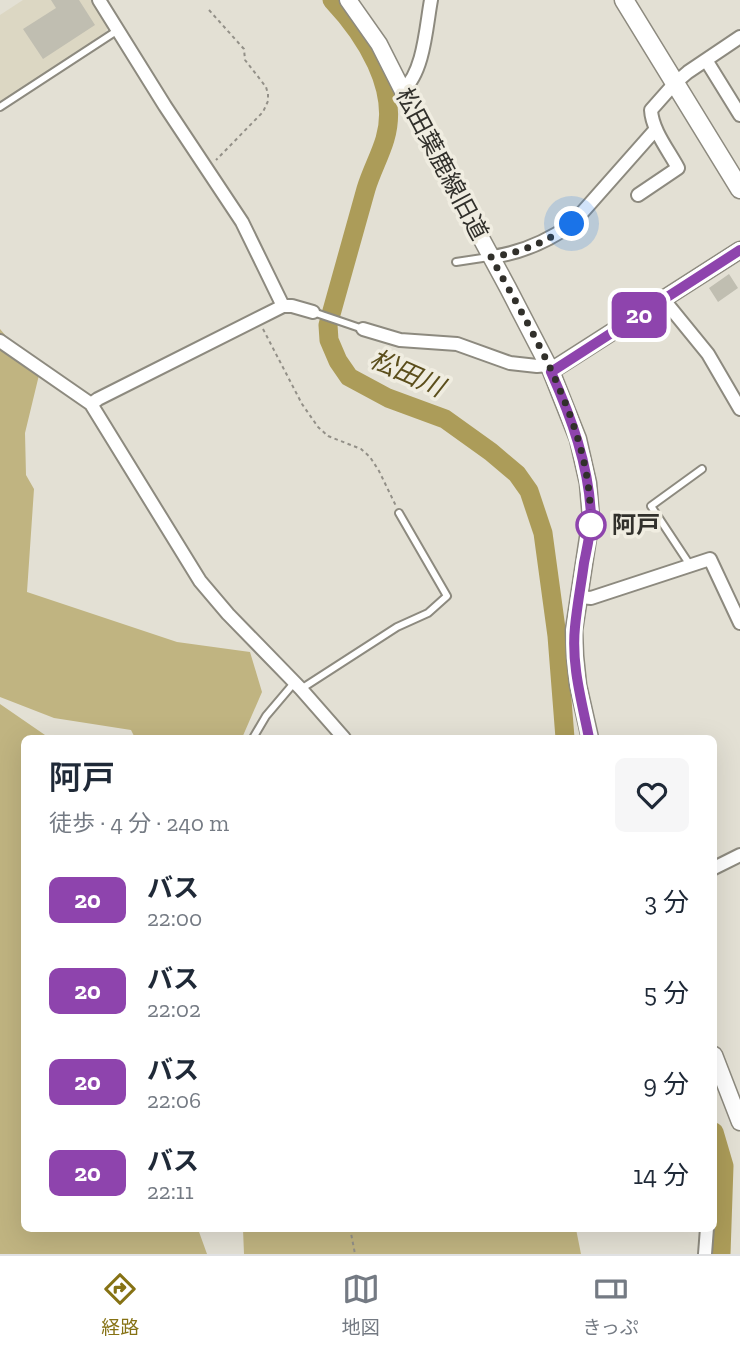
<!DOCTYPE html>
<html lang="ja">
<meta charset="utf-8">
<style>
:root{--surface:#fff;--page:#f6f6f7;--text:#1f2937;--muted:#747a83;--line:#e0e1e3;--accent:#867214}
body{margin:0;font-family:"Zilla Slab","Noto Sans JP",serif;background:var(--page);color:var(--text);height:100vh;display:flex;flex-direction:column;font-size:26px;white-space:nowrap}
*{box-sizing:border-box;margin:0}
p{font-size:23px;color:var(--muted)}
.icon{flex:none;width:38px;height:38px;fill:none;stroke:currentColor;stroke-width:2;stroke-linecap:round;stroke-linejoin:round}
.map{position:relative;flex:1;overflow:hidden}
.details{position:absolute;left:21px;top:735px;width:696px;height:497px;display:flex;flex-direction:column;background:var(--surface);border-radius:10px;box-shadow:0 7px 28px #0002}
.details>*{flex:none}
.badge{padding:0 14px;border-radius:10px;font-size:24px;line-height:46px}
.you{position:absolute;width:35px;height:35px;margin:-18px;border:5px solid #fff;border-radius:50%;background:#1a73e8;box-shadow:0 0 0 10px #1a73e833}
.map>.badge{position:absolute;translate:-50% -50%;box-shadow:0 0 0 4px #fff}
.round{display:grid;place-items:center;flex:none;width:74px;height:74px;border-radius:10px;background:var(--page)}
.head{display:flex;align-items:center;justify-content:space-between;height:119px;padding:0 28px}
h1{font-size:33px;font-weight:600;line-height:52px}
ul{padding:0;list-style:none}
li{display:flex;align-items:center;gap:21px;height:91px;padding:0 28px}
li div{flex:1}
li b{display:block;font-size:26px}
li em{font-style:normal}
li .badge{min-width:77px;font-weight:700;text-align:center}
.dock{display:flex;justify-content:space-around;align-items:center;height:98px;border-top:2px solid var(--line);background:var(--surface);font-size:19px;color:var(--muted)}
.dock a{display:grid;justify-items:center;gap:4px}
.dock .current{color:var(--accent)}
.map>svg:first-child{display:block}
.built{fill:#dcd7c3}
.green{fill:#c0b481}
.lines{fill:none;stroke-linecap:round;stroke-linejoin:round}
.river{stroke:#ac9c59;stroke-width:19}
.building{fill:#c0beb1}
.service-casing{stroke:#8d8a7f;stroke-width:10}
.minor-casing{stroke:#8d8a7f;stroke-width:16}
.tertiary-casing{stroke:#8d8a7f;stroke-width:19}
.secondary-casing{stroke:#8d8a7f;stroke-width:21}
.path{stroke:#939088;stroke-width:2;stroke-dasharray:3.5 3.5;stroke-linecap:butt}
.service{stroke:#fff;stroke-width:6}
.minor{stroke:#fff;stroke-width:12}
.tertiary{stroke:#fff;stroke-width:16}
.secondary{stroke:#fff;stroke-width:18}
.line-casing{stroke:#fff;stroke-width:16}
.line{stroke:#8e44ad;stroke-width:10}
.walk{stroke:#31302b;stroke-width:7;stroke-dasharray:0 12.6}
.stop-dot{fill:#fff;stroke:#8e44ad;stroke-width:3.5}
.labels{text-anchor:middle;stroke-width:7;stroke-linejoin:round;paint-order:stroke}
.street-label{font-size:24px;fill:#31302b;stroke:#f0ede1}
.stop-label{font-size:24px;font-weight:bold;fill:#31302b;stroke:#f0ede1;text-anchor:start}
.water-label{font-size:26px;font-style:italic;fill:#5b4e1b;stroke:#f0ede1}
</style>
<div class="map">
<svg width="740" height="1254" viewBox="0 0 740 1254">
<rect width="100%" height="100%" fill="#e3e0d4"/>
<path class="built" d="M23 0H93L108 24 106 32 0 102V15Z"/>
<path class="green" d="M0 329 39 375 25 433 26 475 34 489 27 592 177 642 250 652 262 692 242 738H135L131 730 54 718 0 697Z
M0 704 45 735 126 736 127 738H24V1228L198 1229 207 1254H0Z
M243 1229H576L581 1254H244Z"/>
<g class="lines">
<path class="river" d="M332 0C365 35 400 89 385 139 380 156 371 172 366 189 353 234 341 280 328 325L329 340 338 361 349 377 388 398 445 419 491 452 517 474 529 491 543 533 557 636 565 738
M714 1132 724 1166 721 1254"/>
</g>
<path class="building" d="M51 0H79L95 25 43 59 23 29 56 8Z
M729 274 738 288 718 302 709 288Z"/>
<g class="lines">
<defs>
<path id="service" d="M0 107 118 30
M456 262 489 257
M313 312 363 329
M690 565 651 506 702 469
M301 689 397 627 428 613 447 596 399 513
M253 738 266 716 294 683"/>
<path id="minor" d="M99 0 165 106 242 222 283 306
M706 60 740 115
M403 90C424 72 426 27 431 0
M638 195 678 168C669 151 652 130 651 110L674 84 688 72 740 37
M491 257C521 253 548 241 572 224L656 129
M664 300 708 354 740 409
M363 329 400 340 457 344 510 363 537 366 548 365
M0 341 91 404 200 581 228 614 301 689 344 738
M91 404 98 399 283 306H292L313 312
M579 597 591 598 710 559 740 623
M714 868 740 855
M705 1254 707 1228"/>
<path id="tertiary" d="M348 0 379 44 421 127 508 288 551 371 578 439 588 483 591 518 574 630 575 656 578 685 590 738
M551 371 740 250
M714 1055 740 1122"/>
<path id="secondary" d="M624 0 740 189"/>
</defs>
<use href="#service" class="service-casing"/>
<use href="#minor" class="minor-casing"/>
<use href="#tertiary" class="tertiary-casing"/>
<use href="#secondary" class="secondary-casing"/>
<path class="path" d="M209 10 244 49 245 60 266 87 268 94V101L263 112 216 160
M263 329 302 404 318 427 328 436 361 449 370 457 379 471 396 506
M350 1228 355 1254"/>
<use href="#service" class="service"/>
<use href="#minor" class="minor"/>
<use href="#tertiary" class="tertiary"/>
<use href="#secondary" class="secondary"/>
</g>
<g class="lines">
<defs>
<path id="line" d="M589 738C582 702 571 665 575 627 577 606 581 585 584 563 587 548 591 532 591 516 589 465 571 417 551 372L740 250"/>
</defs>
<use href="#line" class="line-casing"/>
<use href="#line" class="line"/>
<path class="walk" d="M572 224C548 241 521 253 491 257 534 335 596 436 590 529L591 525"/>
</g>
<circle class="stop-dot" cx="591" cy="525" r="14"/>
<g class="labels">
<g class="street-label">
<text transform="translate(442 164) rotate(62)" y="8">松田葉鹿線旧道</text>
</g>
<g class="stop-label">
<text x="612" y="533">阿戸</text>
</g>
<g class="water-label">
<text transform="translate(407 373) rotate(24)" y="9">松田川</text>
</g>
</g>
</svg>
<div class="you" style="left:572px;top:224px"></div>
<b class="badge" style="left:639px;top:315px;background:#8e44ad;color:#fff">20</b>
<section class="details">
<div class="head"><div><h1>阿戸</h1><p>徒歩 · 4 分 · 240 m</p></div><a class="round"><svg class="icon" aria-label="heart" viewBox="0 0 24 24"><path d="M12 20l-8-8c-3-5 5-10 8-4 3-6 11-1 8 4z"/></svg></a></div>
<ul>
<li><span class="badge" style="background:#8e44ad;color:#fff">20</span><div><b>バス</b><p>22:00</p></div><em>3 分</em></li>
<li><span class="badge" style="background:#8e44ad;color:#fff">20</span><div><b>バス</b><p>22:02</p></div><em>5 分</em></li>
<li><span class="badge" style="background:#8e44ad;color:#fff">20</span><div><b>バス</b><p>22:06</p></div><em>9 分</em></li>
<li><span class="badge" style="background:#8e44ad;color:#fff">20</span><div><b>バス</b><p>22:11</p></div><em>14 分</em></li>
</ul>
</section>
</div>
<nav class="dock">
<a class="current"><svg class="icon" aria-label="directions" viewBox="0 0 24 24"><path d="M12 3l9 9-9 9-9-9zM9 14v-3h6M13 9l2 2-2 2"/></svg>経路</a>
<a><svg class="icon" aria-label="map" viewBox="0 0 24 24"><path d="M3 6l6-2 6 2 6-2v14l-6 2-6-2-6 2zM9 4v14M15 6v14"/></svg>地図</a>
<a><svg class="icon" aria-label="tickets" viewBox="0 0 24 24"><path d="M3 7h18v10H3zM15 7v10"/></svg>きっぷ</a>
</nav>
